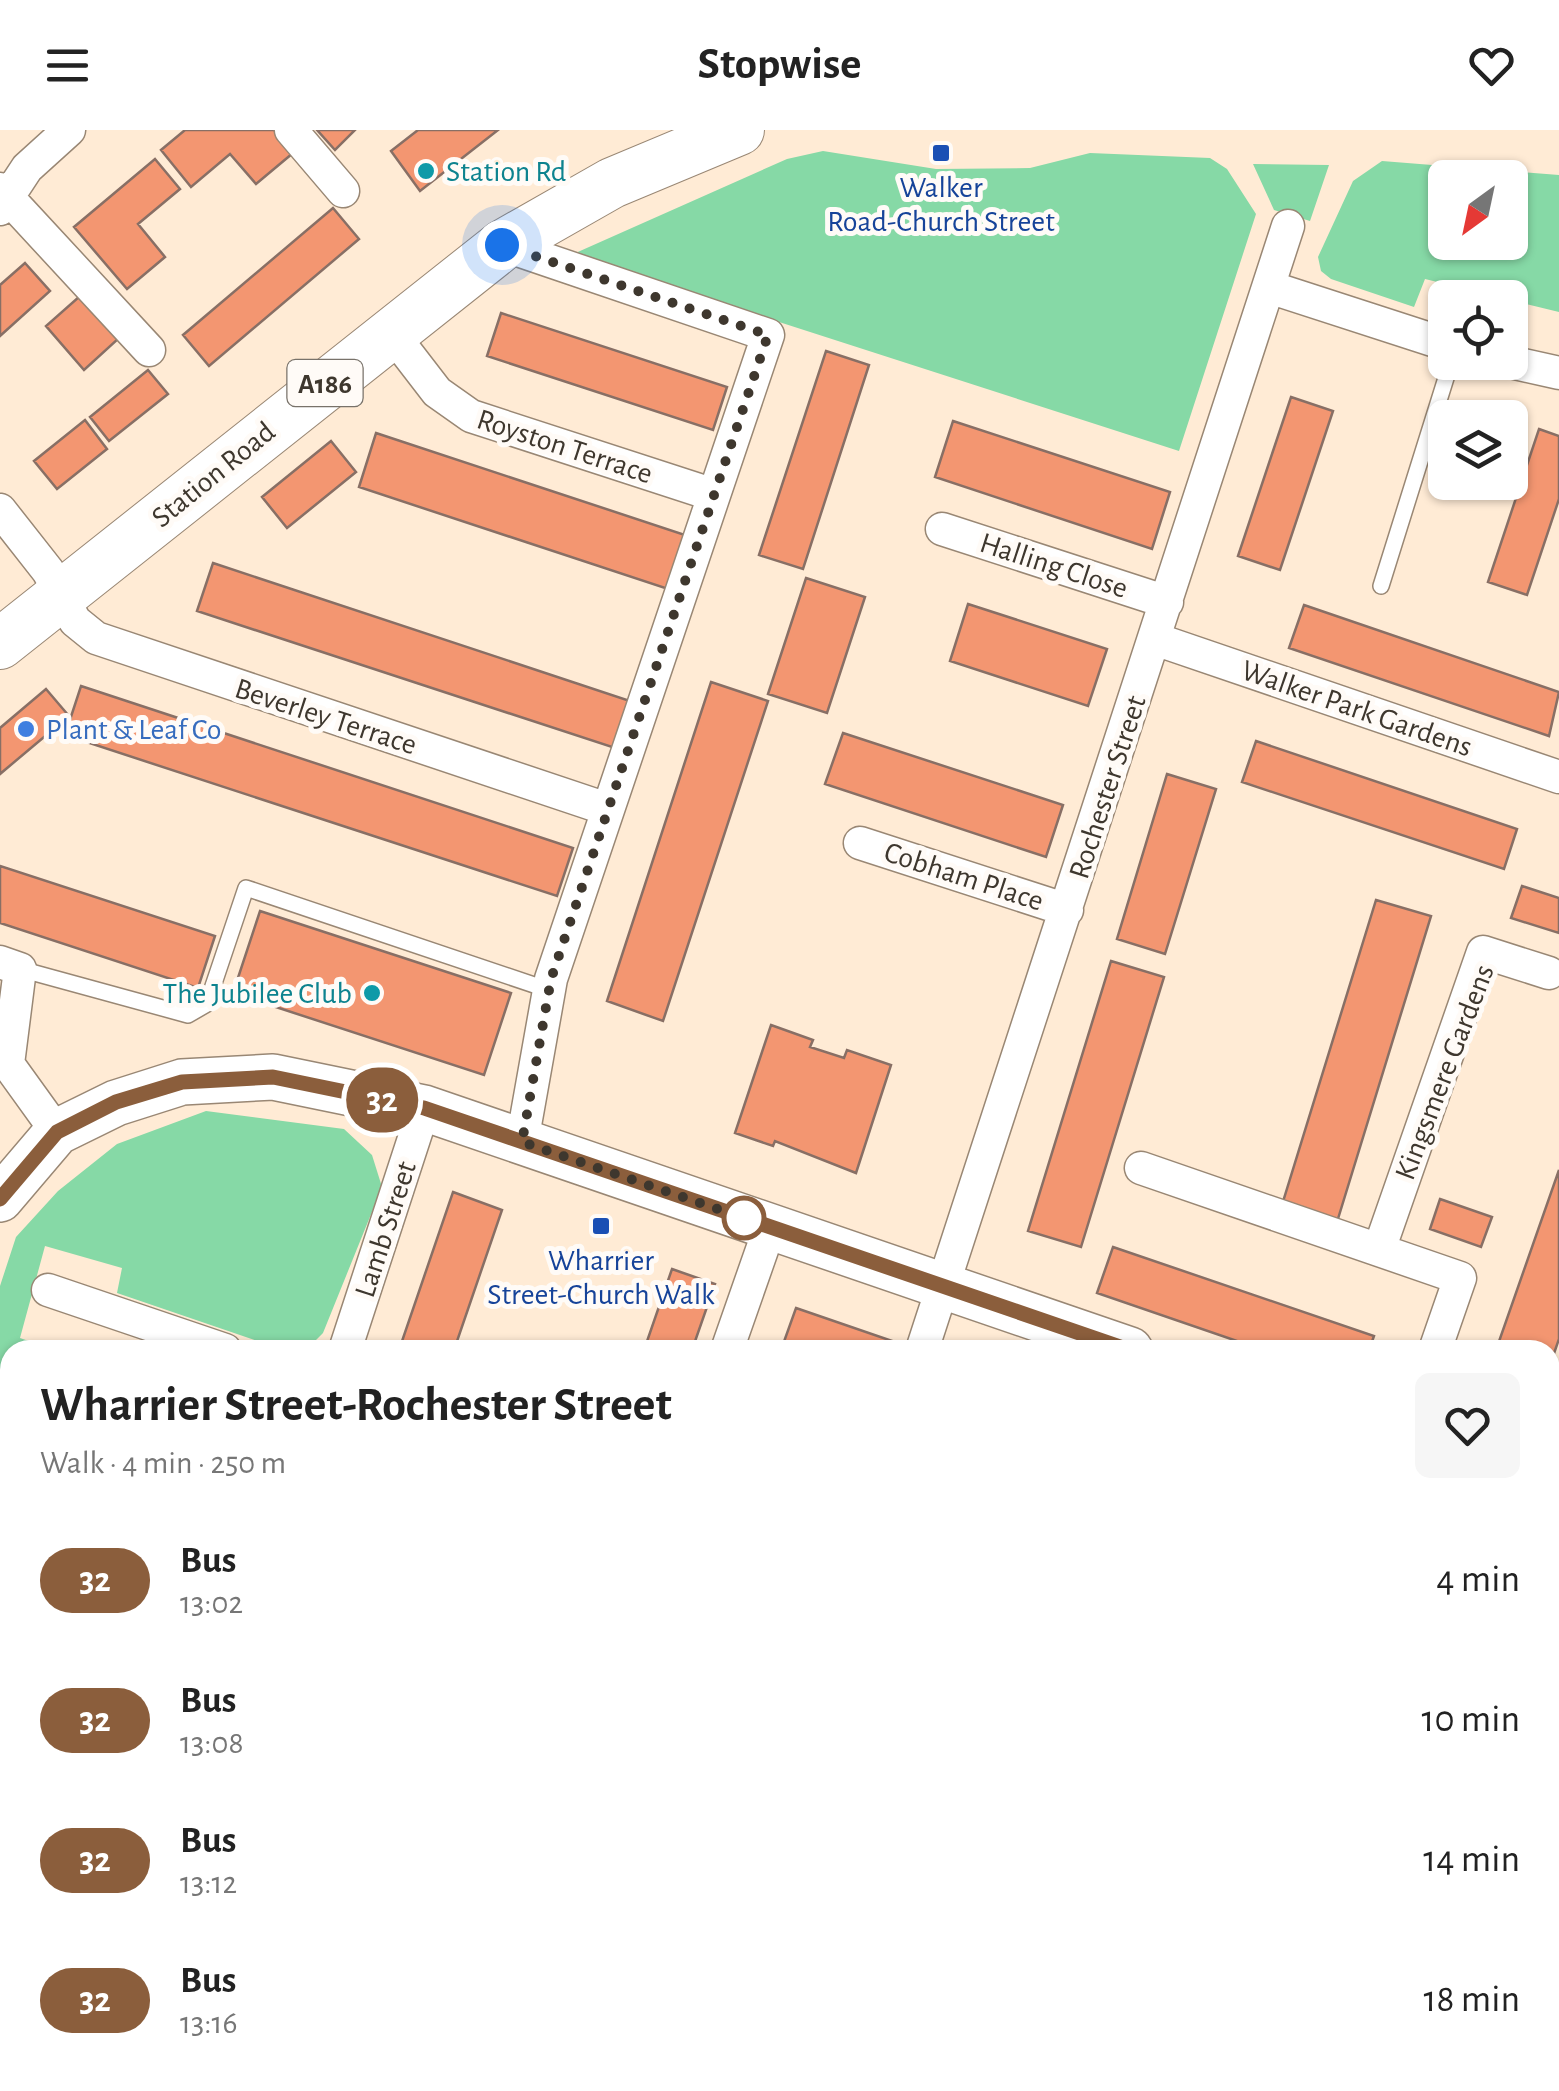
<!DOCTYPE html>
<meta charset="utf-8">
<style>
:root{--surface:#fff;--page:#f6f6f6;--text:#222;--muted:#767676}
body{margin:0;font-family:"Alegreya Sans",sans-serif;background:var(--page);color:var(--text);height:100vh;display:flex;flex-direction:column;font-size:38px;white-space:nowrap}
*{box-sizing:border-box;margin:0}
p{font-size:32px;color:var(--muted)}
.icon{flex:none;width:55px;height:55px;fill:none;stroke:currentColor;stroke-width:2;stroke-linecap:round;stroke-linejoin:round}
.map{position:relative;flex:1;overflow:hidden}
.details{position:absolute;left:0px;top:1210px;width:1560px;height:752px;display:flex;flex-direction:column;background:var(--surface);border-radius:30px 30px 0 0;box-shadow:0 2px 8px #0004}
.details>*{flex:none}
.badge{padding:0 20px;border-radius:32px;font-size:35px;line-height:65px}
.needle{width:65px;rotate:213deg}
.tools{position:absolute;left:1428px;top:30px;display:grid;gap:20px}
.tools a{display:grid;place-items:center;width:100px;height:100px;border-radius:15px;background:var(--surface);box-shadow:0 2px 8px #0004;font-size:50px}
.you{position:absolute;width:50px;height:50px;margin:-25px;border:8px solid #fff;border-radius:50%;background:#1a73e8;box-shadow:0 0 0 15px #1a73e833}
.map>.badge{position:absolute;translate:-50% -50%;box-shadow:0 0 0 5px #fff}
.round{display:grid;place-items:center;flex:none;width:105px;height:105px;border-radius:15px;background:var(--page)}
.summary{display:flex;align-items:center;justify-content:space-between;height:170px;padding:0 40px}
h1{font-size:48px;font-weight:700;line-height:75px}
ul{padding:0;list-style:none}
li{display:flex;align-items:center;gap:30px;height:140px;padding:0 40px}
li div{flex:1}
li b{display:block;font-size:38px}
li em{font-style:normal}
li .badge{min-width:110px;font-weight:700;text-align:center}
header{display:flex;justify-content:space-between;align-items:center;height:130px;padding:0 40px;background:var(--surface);font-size:45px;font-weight:700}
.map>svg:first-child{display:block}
.green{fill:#86d9a6;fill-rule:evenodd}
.building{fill:#f39671;stroke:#886f65;stroke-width:2.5}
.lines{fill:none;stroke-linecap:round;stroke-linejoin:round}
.lane-casing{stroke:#998774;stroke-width:18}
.street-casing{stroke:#998774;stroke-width:35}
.secondary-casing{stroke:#998774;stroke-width:48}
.primary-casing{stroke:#998774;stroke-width:52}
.lane{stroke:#fff;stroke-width:15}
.street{stroke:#fff;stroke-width:32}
.secondary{stroke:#fff;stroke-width:45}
.primary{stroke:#fff;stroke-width:50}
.line-casing{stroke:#fff;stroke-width:22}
.line{stroke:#8b5e3c;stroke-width:15}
.walk{stroke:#3e372e;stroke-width:10;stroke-dasharray:0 18}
.transit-dot{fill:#1a4fb4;stroke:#fffbf7;stroke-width:4}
.culture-dot{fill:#0f9aa8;stroke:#fffbf7;stroke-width:4}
.shop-dot{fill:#3f7fe0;stroke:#fffbf7;stroke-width:4}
.stop-dot{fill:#fff;stroke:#8b5e3c;stroke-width:5}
.labels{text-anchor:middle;stroke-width:10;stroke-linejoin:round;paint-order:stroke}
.shield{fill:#fffbf7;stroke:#78726a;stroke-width:2.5}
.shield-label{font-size:28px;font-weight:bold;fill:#3e372e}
.culture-label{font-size:30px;fill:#0d838f;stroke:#fffbf7;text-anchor:start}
.transit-label{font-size:30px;fill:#164399;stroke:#fffbf7}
.street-label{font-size:30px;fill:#3e372e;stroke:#fffbf7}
.shop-label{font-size:30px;fill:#366cbe;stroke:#fffbf7;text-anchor:start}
</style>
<header><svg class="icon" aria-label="menu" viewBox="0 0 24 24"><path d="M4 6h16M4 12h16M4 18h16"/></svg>Stopwise<svg class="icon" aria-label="heart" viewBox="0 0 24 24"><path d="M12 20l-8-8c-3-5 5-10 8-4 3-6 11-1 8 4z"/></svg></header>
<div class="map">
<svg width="1559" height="1961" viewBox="0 0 1559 1961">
<rect width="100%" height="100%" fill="#ffebd5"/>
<path class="green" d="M823 21 936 39 1030 38 1090 23 1210 28 1227 39 1256 84 1179 321 571 125 787 29Z
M1382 31 1559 45V182L1425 149 1414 177 1331 149 1321 141 1318 127 1353 51ZM1445 48H1510V112H1445Z
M1253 34 1329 35 1310 91 1274 80Z
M206 981 344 999 372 1025 382 1057 323 1203 308 1218 284 1220 117 1163 122 1138 45 1116 20 1208 55 1220H10V1689L0 1686V1156L16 1107 58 1061 117 1014Z
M1550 1415 1559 1418V1961H1088L1089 1952H1550Z"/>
<path class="building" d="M185 0H274L293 23 256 54 230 24 191 57 161 20Z
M317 0H355L335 20Z
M418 0H498L420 61 391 21Z
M155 29 180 59 138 94 165 127 127 159 74 97Z
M333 78 359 109 209 236 183 205Z
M25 133 50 161 0 206V155Z
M80 166 118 209 84 240 46 196Z
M501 183 727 257 713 300 487 226Z
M826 221 869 235 803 439 759 425Z
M148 240 168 264 109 311 90 287Z
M1291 267 1333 281 1280 440 1238 426Z
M85 290 107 319 57 359 34 331Z
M953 291 1170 362 1152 419 935 347Z
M1539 299 1559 306V369L1527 465 1488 452Z
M376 303 688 406 671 460 359 357Z
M331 311 356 342 287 398 262 367Z
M213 433 630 571 615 618 197 481Z
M806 448 865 467 827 583 768 564Z
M968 474 1107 519 1088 576 950 531Z
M1304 475 1559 562 1549 606 1289 518Z
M711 552 768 571 663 891 607 871Z
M81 556 573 718 557 766 65 605Z
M46 559 69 586 0 644V598Z
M843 603 1063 675 1046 727 825 654Z
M1256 611 1517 699 1504 739 1242 652Z
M1167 644 1216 659 1165 824 1117 809Z
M0 736 215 806 198 858 0 793Z
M1522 756 1559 768V803L1511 788Z
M1376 770 1431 786 1337 1092 1282 1075Z
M260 781 511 863 484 945 233 863Z
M1111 831 1164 847 1081 1117 1028 1101Z
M771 895 813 910 810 917 844 928 847 920 891 935 856 1043 775 1011 773 1016 735 1003Z
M1559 1040V1209L1550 1235V1220H1496Z
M453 1062 502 1080 454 1220H399Z
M1440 1069 1492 1087 1481 1117 1430 1099Z
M1113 1117 1374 1206 1369 1220H1263L1097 1163Z
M672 1139 715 1154 692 1220H644Z
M796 1178 901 1214 899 1220H781Z
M1550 1264 1559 1267V1318L1550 1315Z
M2 1805 10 1807V1872L0 1869Z
M975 1952H1006L1025 1959 972 1961Z"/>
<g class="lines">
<defs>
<path id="lane" d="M1381 456 1451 232
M20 839 188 885 207 874 246 758 549 860"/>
<path id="street" d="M291 0 343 61
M0 59 149 220
M0 79 27 38 69 0
M503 115 768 205 551 849 522 1012
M1269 157 1445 214
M390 201 437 262 471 286 714 365
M1510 232 1559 243
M0 380 48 441 75 491 96 508 607 679
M942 399 1167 472
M1155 509 1559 647
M860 713 1067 780
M0 832 20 839 8 934 57 1002
M1141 1038 1460 1148 1435 1220
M1379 1120 1483 822 1549 843
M48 1160 225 1220
M345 1220 424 978
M727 1220 770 1097
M922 1220 1288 96
M0 1720 10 1723
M0 1948 10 1951
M829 1952 854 1961
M311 1961 316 1952"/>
<path id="secondary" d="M0 1069 57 1002 116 973 182 952 273 947 424 978 1130 1220
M1550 1364 1559 1367"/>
<path id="primary" d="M0 514 503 115 612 53 739 0"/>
</defs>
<use href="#lane" class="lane-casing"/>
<use href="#street" class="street-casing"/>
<use href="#secondary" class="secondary-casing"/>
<use href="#primary" class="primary-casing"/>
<use href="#lane" class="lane"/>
<use href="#street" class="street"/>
<use href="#secondary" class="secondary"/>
<use href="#primary" class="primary"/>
</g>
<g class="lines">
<defs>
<path id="line" d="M0 1069 57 1002 116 972 182 952 273 947 424 978 1129 1220"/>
</defs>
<use href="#line" class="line-casing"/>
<use href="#line" class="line"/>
<path class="walk" d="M502 115 768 205 551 849 522 1012 744 1088"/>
</g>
<g class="transit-dot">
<rect x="931" y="13" width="20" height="20" rx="5"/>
<rect x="591" y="1086" width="20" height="20" rx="5"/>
</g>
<g class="culture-dot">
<circle cx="426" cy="41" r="10"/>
<circle cx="372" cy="863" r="10"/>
</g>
<circle class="shop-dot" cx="26" cy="599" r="10"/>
<circle class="stop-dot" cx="744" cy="1088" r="20"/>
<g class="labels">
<rect class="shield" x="287.5" y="230" width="75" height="46" rx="8"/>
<g class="shield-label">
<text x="325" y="263">A186</text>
</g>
<g class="culture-label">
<text x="446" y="51">Station Rd</text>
<text x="352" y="873" text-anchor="end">The Jubilee Club</text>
</g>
<g class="transit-label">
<text x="941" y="67">Walker<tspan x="941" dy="34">Road-Church Street</tspan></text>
<text x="601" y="1140">Wharrier<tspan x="601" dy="34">Street-Church Walk</tspan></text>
</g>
<g class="street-label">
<text transform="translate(565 316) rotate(18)" y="10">Royston Terrace</text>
<text transform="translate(213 344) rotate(-39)" y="10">Station Road</text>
<text transform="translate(1054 435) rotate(18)" y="10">Halling Close</text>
<text transform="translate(1357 578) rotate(19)" y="10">Walker Park Gardens</text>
<text transform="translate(326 586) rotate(18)" y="10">Beverley Terrace</text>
<text transform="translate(1107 657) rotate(-72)" y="10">Rochester Street</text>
<text transform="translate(964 746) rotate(18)" y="10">Cobham Place</text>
<text transform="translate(1444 942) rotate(-69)" y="10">Kingsmere Gardens</text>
<text transform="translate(385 1099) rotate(-72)" y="10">Lamb Street</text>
</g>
<g class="shop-label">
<text x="46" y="609">Plant &amp; Leaf Co</text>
</g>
</g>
</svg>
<div class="tools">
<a><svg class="needle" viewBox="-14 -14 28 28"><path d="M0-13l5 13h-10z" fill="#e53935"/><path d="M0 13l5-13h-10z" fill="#767676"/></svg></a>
<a><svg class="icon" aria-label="locate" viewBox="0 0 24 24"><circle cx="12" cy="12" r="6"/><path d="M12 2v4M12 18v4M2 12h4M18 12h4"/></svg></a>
<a><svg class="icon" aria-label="layers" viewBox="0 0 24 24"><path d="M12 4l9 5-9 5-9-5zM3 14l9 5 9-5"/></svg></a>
</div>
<div class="you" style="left:502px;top:115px"></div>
<b class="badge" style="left:382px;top:970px;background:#8b5e3c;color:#fff">32</b>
<section class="details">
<div class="summary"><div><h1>Wharrier Street-Rochester Street</h1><p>Walk · 4 min · 250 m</p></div><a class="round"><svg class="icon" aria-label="heart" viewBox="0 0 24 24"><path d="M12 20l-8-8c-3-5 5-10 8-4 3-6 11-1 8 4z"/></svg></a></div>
<ul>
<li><span class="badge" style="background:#8b5e3c;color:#fff">32</span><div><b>Bus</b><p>13:02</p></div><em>4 min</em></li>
<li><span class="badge" style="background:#8b5e3c;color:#fff">32</span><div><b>Bus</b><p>13:08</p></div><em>10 min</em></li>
<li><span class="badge" style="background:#8b5e3c;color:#fff">32</span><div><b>Bus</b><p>13:12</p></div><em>14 min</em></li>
<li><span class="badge" style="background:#8b5e3c;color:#fff">32</span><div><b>Bus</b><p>13:16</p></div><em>18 min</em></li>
</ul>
</section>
</div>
